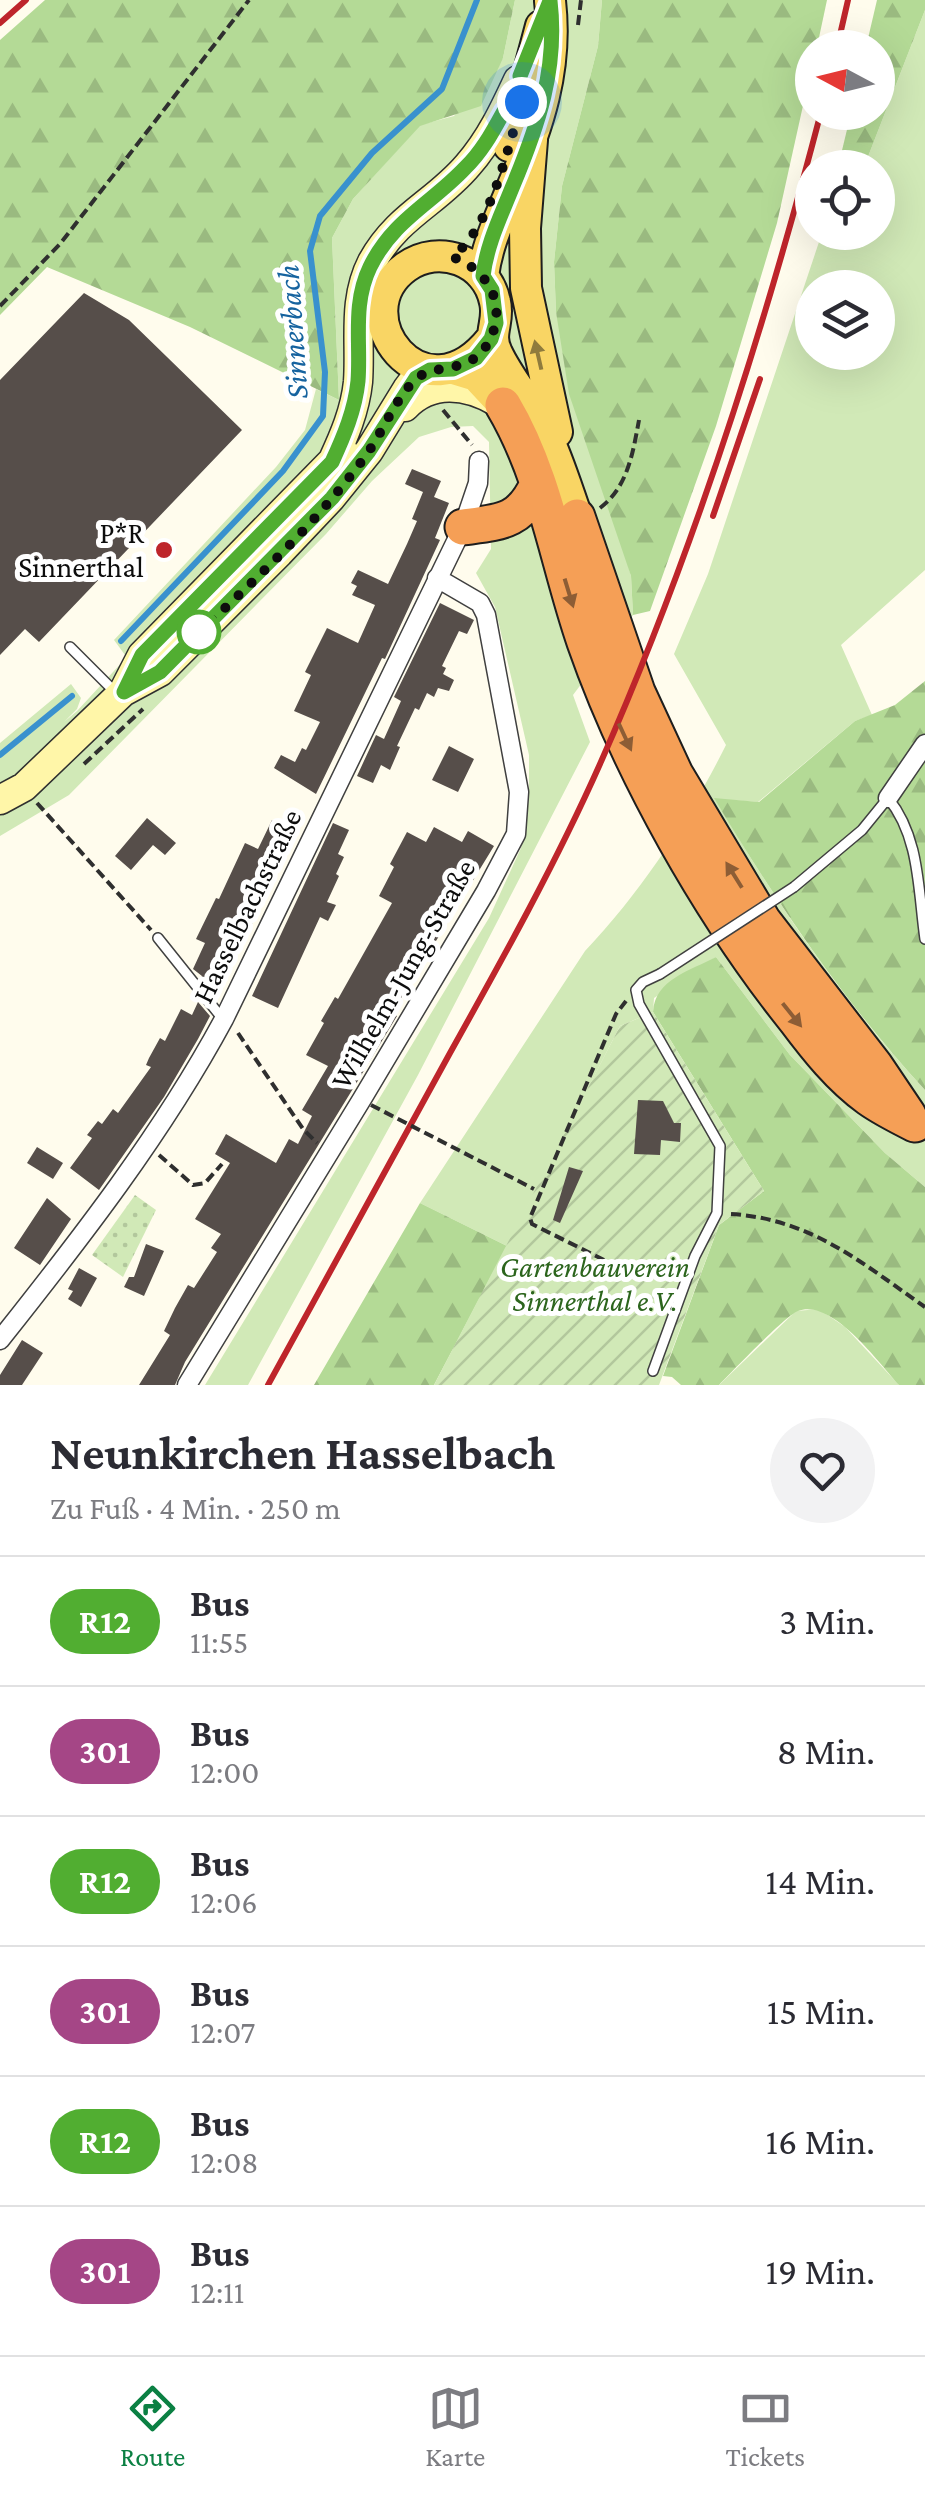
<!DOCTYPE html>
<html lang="de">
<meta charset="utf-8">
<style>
:root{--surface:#fff;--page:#f2f2f3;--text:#2b2b33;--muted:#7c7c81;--line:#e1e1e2;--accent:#0b8043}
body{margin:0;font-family:"Crimson Pro",serif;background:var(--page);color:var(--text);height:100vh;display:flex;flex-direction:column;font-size:38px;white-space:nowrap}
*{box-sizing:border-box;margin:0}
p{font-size:32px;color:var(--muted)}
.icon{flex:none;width:55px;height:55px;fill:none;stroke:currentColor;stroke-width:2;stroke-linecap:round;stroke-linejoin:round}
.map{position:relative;height:1385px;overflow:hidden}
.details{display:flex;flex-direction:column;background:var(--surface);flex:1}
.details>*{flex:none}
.badge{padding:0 20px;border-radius:32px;font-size:35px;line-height:65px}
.needle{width:65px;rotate:277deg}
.controls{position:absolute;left:795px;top:30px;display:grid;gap:20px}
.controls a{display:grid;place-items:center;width:100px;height:100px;border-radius:50%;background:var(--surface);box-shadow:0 10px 40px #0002;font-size:50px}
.you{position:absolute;width:50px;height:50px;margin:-25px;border:8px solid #fff;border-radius:50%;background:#1a73e8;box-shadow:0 0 0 15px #1a73e833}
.map>.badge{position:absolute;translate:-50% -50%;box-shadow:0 0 0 5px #fff}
.round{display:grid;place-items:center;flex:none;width:105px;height:105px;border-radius:52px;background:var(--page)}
.overview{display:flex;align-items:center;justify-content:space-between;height:170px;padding:0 50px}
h1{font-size:48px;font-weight:700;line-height:75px}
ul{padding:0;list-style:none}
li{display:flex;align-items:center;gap:30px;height:130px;padding:0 50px;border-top:2px solid var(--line)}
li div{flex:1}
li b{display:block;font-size:38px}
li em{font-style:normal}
li .badge{min-width:110px;font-weight:700;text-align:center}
.dock{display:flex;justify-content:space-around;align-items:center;height:140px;border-top:2px solid var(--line);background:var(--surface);font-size:28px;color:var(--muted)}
.dock a{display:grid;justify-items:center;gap:5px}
.dock .current{color:var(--accent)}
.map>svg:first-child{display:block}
.grass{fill:#d1e9b7;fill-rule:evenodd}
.forest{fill:url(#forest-firs)}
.park{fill:url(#park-dots)}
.garden{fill:url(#garden-furrows)}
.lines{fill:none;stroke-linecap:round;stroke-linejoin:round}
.stream{stroke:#3991ce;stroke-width:6}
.building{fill:#564e4a}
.lane-casing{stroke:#404040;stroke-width:12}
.street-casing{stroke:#404040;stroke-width:21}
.secondary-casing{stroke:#2f2f2f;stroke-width:31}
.primary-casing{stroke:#1e1e1e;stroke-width:34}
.highway-casing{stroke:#1e1e1e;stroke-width:39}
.path{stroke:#2f2f2f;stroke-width:4;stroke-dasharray:10 5;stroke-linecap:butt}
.lane{stroke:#fff;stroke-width:9}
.street{stroke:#fff;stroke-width:18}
.secondary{stroke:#fff6a8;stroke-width:28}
.primary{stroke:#f9d564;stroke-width:30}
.highway{stroke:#f59f56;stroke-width:35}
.rail{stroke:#be252b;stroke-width:6}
.lane-bridge-casing{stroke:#404040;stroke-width:12;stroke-linecap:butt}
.path-bridge{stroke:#2f2f2f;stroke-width:4;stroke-dasharray:10 5;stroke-linecap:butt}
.lane-bridge{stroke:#fff;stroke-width:9}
.oneway{fill:#8f7b3d}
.oneway2{fill:#8d5d35}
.line-casing{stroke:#fff;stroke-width:22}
.line{stroke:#51ae31;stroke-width:15}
.walk{stroke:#0d0d0d;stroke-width:10;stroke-dasharray:0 18}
.poi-dot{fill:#be252b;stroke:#fff;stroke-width:4}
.stop-dot{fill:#fff;stroke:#51ae31;stroke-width:5}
.labels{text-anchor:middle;stroke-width:10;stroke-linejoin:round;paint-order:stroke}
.poi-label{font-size:30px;fill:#0d0d0d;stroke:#fff;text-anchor:end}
.street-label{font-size:30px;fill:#0d0d0d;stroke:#fff}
.park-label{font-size:30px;font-style:italic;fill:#2c651d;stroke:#fff}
.water-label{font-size:32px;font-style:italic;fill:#16639f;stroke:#fff}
</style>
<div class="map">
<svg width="925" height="1385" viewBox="0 0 925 1385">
<defs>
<pattern id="forest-firs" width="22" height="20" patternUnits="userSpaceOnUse" patternTransform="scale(2.5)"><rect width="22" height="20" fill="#b4da96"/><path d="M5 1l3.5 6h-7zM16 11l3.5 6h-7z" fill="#9aba80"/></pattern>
<pattern id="park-dots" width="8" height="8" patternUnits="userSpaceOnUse" patternTransform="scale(2.5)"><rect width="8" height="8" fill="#d1e9b7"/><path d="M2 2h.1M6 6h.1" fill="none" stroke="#b2c79c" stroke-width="1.8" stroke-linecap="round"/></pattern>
<pattern id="garden-furrows" width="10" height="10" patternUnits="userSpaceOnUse" patternTransform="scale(2.5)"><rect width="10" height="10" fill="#d1e9b7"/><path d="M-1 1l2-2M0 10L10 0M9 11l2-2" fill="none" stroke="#b2c79c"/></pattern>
</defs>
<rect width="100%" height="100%" fill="#fffced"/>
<path class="grass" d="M515 0H602L598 46 562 186 554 262 556 312 631 576 633 615 573 695 590 742 418 1075 248 1385H205L489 918 521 848 529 797V755L495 607 476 573 491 549 489 442 473 426 451 427 419 437 372 481 326 534 69 795 0 836V743L71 684 81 698 77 709 64 722 77 711 222 554 125 655 114 640 276 467 305 430 316 389 339 400 332 238 353 199 420 125 454 116 503 58Z
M925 10V570L841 645 872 715 855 721 758 802 715 799C776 902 843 1002 925 1090V1187L885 1153 790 1055 716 957 654 998 653 1012 620 1026 507 1246 420 1203 585 951C642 891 689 819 726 745L674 654 708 574 822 233 878 232V168L864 167ZM812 288H878V352H812Z
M819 1309 845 1327 899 1385H719L796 1311Z"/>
<path class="forest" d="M45 0H515L503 58 481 106 420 126 353 199 332 238 339 400 190 327 47 267 0 315V40Z
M602 0H827L817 47 812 48V65L777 223 716 426 650 611 633 615 631 576 569 394 556 312 554 262 562 186 598 46Z
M877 0H925V10L864 167H838L851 113 878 112V48L866 47Z
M925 681V1090C843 1001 776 902 714 798L759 802 855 721 895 705Z
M716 957 790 1055 885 1153 925 1187V1385H899C878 1362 832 1298 798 1311 785 1316 732 1372 719 1385H681L672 1377 663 1376 719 1225 764 1191 653 1012C655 979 690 971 716 957Z
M420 1203 507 1246 434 1385H314Z"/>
<path class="park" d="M135 1195 156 1210 123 1277 92 1255Z"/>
<path class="garden" d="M653 1012 764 1191 719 1225 659 1385H434L620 1026Z"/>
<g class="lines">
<path class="stream" d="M121 641 283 471 323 416 325 372 310 251 320 216 372 153 442 89 477 0
M0 755 72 696"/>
</g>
<path class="building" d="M84 293 129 320 242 430 39 642 25 629 0 655V380Z
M412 469 441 481 434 497 449 503 435 538 440 540 385 659 382 658 316 794 274 768 281 755 295 762 302 748 306 750 320 722 294 711 311 675 305 672 327 628 358 643 375 605 352 595 357 586 351 583 358 570 388 584 407 544 417 521 412 519 423 492 405 484Z
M440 603 474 620 467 634 459 631 442 666 446 668 443 674 454 680 449 691 438 688 434 697 427 693 419 710 415 708 397 746 400 747 390 770 381 765 373 783 357 776 376 735 384 739 401 701 394 697Z
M449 746 474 759 458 792 432 780Z
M147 818 176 843 165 855 153 845 131 870 115 856Z
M272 820 296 834 216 998 201 979 202 976 193 969 205 943 196 939 216 898 219 899 245 843 258 849Z
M333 823 349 830 338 854 344 857 336 874 339 876 327 902 336 905 328 921 320 917 278 1008 252 996Z
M434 827 462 842 468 831 494 846 392 1013 397 1016 354 1087 185 1362 175 1385H139L170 1335 164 1331 175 1308 188 1285 194 1288 217 1252 211 1248 221 1234 195 1219 230 1163 215 1154 226 1134 276 1163 289 1139 298 1144 312 1116 302 1110 328 1066 306 1055 324 1023 321 1021 335 997 338 999 392 903 379 896 394 867 390 864 407 832 426 842Z
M198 1002 210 1016 198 1039 164 1097 99 1190 70 1168 92 1138 87 1135 98 1121 102 1124 113 1109 118 1113 151 1067 146 1065 149 1058 160 1038 165 1041 181 1009 192 1015Z
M638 1100 663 1101 674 1123H681L680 1142 661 1140 660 1155 634 1154Z
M37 1147 63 1163 53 1179 27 1163Z
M569 1167 583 1171 560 1223 553 1220Z
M47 1198 71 1219 40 1265 14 1248Z
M146 1244 164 1251 144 1296 124 1287 129 1277H134Z
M79 1268 97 1278 81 1307 68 1299 73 1291 68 1289Z
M22 1340 43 1353 22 1385H0V1375Z"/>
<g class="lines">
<defs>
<path id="lane" d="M70 647 117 694
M794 887 862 830 888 798C920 837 918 890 925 939
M158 938 222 1018
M653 1371 695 1256 717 1213 720 1146 639 1004 636 990 643 982 660 974"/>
<path id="street" d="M888 798 925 744
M0 1340C81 1238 162 1134 224 1019L463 527 478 483 479 461
M187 1385 362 1099 486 891 516 834 519 792 486 615 480 603 437 578"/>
<path id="secondary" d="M405 407C431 380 466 384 497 402
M332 462C344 436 355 411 358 382 361 341 352 301 372 262 398 215 436 203 468 165 490 140 504 110 518 80
M123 692 142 655 343 450
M0 800 24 787 123 692 160 672 279 553 331 498 369 451 407 389 416 377 430 370"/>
<path id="primary" d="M532 140 525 228 526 288 557 432
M509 146 541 26
M483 276C487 244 500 218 512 188 538 127 558 69 550 1
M491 339C423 424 341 314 406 267 439 243 487 261 495 302 500 322 487 333 497 353 510 381 532 404 545 432 558 459 567 489 577 517
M453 369 476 376 503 405"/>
<path id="highway" d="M503 405C546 477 558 564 585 642 630 771 711 914 796 1020 817 1048 840 1077 869 1098 883 1108 899 1116 915 1124
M577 517 637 692 675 774 763 921 875 1066 908 1115
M463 527C501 522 521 522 538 484"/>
</defs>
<use href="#lane" class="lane-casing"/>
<use href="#street" class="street-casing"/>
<use href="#secondary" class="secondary-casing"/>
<use href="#primary" class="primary-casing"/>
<use href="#highway" class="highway-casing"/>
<path class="path" d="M578 25 581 0
M0 306 60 244 249 0
M443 410 472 445
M600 508C628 487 633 452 639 420
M84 764 143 709
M37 803 151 930
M238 1033 303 1129 317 1143
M159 1155 193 1185 205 1183 222 1164
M731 1214C811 1219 862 1263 925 1307
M604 1260 532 1224 530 1218 616 1014 626 1001"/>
<use href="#lane" class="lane"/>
<use href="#street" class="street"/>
<use href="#secondary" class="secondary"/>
<use href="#primary" class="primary"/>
<use href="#highway" class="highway"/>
<path class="rail" d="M0 23 26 0
M837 48 848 0
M713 516 760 379
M268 1385C329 1274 389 1164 450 1053 503 958 556 863 600 764 693 554 763 334 821 112"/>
<defs>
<path id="lane-bridge" d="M660 974 794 887"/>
</defs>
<use href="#lane-bridge" class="lane-bridge-casing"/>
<path class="path-bridge" d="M371 1105 534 1189"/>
<use href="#lane-bridge" class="lane-bridge"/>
</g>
<defs><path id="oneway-solid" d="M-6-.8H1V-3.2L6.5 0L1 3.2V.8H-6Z" transform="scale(2.5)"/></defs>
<use class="oneway" href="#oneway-solid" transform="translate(538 355) rotate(-103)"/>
<g class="oneway2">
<use href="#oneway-solid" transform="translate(569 593) rotate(73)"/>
<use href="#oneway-solid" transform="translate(625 737) rotate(65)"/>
<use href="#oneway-solid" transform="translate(734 875) rotate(-122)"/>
<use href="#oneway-solid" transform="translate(792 1015) rotate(51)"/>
</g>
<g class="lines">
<defs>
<path id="line" d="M504 111C493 131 482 152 465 168 431 204 393 220 370 267 352 304 361 343 358 381 355 410 344 436 332 462L142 655 124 692 160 672 332 498 369 451 416 378 430 370 453 369 476 358 491 339 496 323 492 290 483 276C487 244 500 218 512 188 538 126 558 69 550 1L520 76"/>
</defs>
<use href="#line" class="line-casing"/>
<use href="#line" class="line"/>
<path class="walk" d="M199 632C258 578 320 519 367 454 383 431 393 404 412 383 433 358 473 381 492 335 506 300 485 268 452 257 492 227 507 149 522 102"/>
</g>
<circle class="poi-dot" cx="164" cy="550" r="10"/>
<circle class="stop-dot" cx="199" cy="632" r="20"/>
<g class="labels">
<g class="poi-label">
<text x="144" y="543">P*R<tspan x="144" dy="34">Sinnerthal</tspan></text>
</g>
<g class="street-label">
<text transform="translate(247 906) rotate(-64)" y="10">Hasselbachstraße</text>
<text transform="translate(403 974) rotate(-60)" y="10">Wilhelm-Jung-Straße</text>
</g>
<g class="park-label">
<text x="595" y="1277">Gartenbauverein<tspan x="595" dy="34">Sinnerthal e.V.</tspan></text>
</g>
<g class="water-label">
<text transform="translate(292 332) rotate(-94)" y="11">Sinnerbach</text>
</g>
</g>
</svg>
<div class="controls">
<a><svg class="needle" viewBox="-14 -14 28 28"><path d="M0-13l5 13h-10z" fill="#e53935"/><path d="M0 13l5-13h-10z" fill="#7c7c81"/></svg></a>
<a><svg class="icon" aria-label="locate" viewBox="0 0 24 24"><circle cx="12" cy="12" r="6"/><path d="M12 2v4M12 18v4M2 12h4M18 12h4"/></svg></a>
<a><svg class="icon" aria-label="layers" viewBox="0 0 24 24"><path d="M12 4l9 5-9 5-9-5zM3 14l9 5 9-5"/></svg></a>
</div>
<div class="you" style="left:522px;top:102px"></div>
</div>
<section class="details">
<div class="overview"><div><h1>Neunkirchen Hasselbach</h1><p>Zu Fuß · 4 Min. · 250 m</p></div><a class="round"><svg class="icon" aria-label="heart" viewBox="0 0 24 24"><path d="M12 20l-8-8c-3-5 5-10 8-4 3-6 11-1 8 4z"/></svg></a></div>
<ul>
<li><span class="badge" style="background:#51ae31;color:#fff">R12</span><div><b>Bus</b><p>11:55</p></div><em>3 Min.</em></li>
<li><span class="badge" style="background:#a54686;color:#fff">301</span><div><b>Bus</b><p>12:00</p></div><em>8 Min.</em></li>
<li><span class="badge" style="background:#51ae31;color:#fff">R12</span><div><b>Bus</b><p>12:06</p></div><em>14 Min.</em></li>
<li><span class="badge" style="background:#a54686;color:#fff">301</span><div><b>Bus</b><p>12:07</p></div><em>15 Min.</em></li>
<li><span class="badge" style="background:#51ae31;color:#fff">R12</span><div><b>Bus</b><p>12:08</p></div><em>16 Min.</em></li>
<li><span class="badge" style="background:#a54686;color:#fff">301</span><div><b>Bus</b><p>12:11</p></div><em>19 Min.</em></li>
</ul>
</section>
<nav class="dock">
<a class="current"><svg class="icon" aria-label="directions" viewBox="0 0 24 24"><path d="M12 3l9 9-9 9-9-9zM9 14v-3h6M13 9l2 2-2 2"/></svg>Route</a>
<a><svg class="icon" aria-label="map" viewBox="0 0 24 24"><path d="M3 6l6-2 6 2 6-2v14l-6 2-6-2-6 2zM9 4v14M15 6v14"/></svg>Karte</a>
<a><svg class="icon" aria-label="tickets" viewBox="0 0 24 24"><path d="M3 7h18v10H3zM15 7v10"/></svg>Tickets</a>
</nav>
